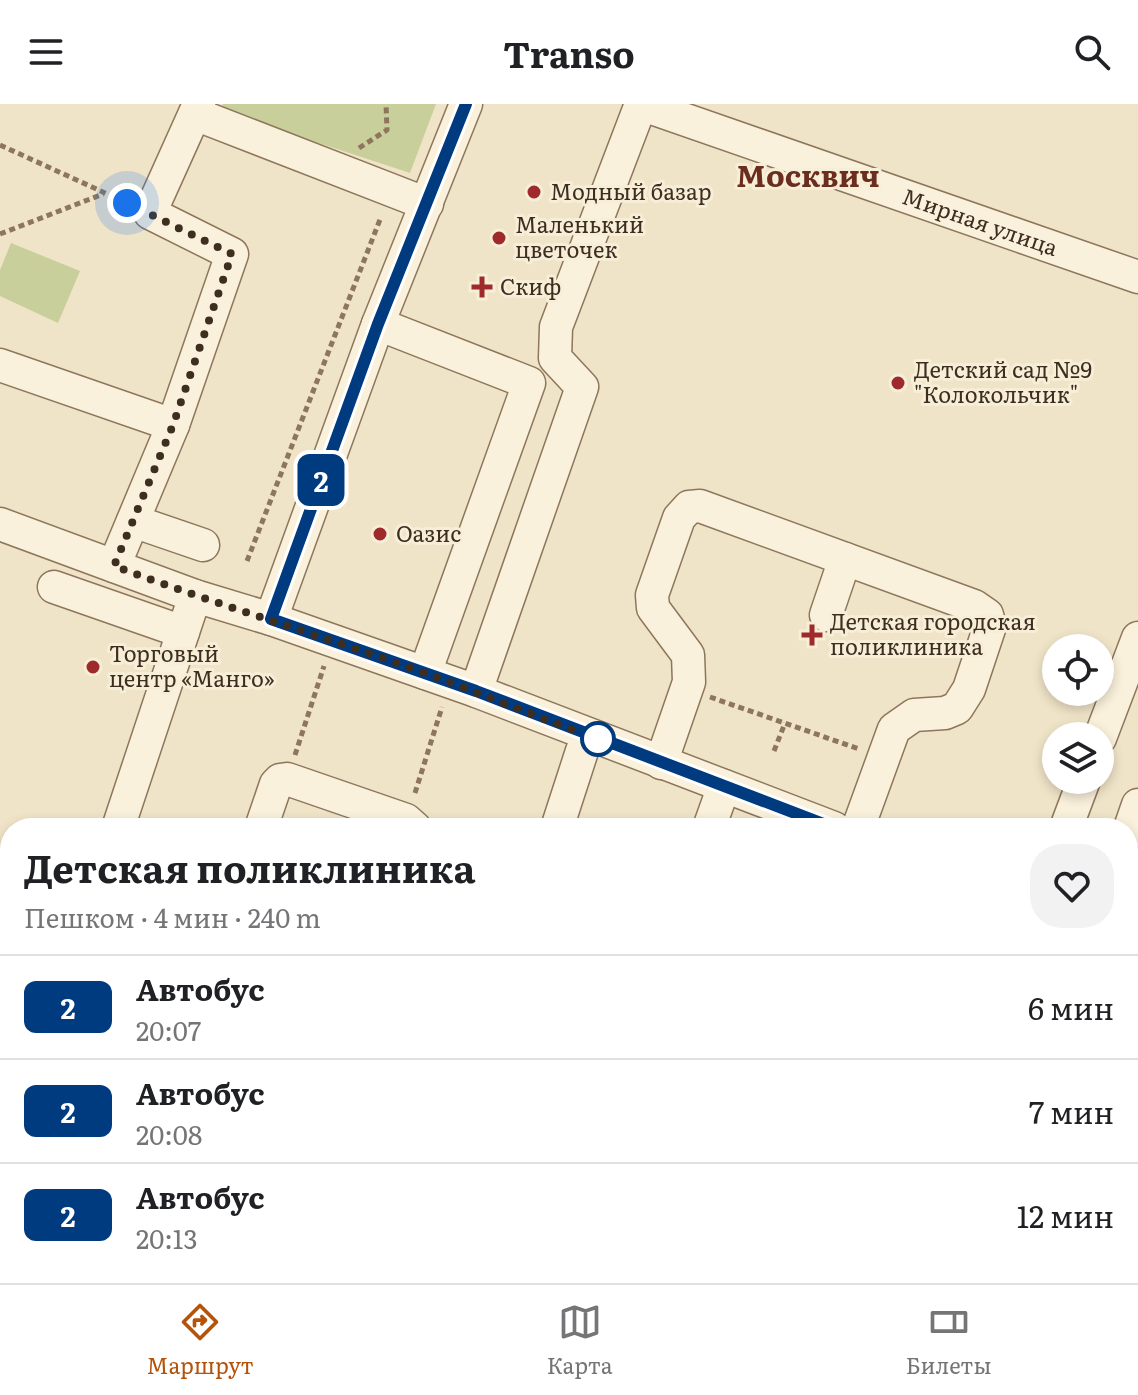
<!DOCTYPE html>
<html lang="ru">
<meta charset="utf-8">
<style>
:root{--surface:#fff;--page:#f2f2f2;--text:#202124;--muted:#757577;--line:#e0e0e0;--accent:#b45309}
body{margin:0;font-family:Literata,serif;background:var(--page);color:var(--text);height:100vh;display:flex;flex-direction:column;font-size:30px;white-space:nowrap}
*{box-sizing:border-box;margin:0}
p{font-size:26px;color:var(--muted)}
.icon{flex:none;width:44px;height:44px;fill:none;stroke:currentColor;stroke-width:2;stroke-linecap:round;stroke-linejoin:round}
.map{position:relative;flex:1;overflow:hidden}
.side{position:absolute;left:0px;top:714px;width:1138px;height:466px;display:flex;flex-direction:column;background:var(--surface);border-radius:32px 32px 0 0;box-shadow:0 4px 12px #0003}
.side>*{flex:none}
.badge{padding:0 16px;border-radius:12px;font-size:28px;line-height:52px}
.fabs{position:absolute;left:1042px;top:530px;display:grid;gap:16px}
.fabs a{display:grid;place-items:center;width:72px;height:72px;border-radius:50%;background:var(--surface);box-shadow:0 4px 12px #0003;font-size:40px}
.you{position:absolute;width:40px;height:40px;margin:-20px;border:6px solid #fff;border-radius:50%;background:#1a73e8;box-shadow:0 0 0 12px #1a73e833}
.map>.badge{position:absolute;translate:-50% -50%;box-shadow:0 0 0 4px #fff}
.round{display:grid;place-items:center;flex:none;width:84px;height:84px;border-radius:32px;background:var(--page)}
.head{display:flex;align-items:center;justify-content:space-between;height:136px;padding:0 24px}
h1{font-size:38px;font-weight:700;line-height:60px}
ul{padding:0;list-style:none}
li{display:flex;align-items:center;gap:24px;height:104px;padding:0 24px;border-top:2px solid var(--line)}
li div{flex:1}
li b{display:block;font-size:30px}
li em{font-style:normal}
li .badge{min-width:88px;font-weight:700;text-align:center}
header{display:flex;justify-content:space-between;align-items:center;height:104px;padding:0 24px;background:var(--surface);font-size:36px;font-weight:700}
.dock{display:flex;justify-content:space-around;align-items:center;height:112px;border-top:2px solid var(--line);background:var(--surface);font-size:22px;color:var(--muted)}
.dock a{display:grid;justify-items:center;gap:4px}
.dock .active{color:var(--accent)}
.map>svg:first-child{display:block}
.green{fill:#c9cf9b}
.water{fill:#a9c4bc;stroke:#6f938a;stroke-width:2}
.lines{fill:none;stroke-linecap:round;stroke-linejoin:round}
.minor-casing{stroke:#8d765c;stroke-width:35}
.path{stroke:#8d765c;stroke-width:5;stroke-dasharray:6 4;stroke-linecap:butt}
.minor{stroke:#faf1dc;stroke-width:32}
.line-casing{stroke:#fff;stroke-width:18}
.line{stroke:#003b80;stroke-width:12}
.walk{stroke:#3d2e20;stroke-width:8;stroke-dasharray:0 14.4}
.poi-dot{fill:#9e2a2b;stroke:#f7eed8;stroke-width:3}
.stop-dot{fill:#fff;stroke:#003b80;stroke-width:4}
.labels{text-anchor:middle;stroke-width:6;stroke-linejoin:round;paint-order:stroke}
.poi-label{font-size:22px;fill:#3d2e20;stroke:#f7eed8;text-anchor:start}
.street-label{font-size:22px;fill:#3d2e20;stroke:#f7eed8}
.district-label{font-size:30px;font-weight:bold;fill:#6b2e1e;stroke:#f7eed8}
</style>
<header><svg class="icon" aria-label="menu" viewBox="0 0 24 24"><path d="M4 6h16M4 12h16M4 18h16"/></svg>Transo<svg class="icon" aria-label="search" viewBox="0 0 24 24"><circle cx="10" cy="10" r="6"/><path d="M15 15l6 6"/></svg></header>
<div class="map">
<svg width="1138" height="1179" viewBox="0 0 1138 1179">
<rect width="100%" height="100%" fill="#f0e4c8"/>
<path class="green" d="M223 0H436L410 69 221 7Z
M11 139 80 167 58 219 0 192V166Z
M424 1170H580L576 1179H421Z
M859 1170H1072L1074 1179H869Z"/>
<path class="water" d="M580 1170H859L869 1179H576Z"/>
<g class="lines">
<defs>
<g id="minor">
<path id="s1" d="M640 0 1138 173"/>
<path d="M195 10 427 100"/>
<path d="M378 220 529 279 425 569"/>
<path d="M0 261 173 321"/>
<path d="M133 417 203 441"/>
<path d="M0 420 195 492 271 515 476 587 834 724"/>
<path d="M114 462 173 321 232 150 150 109 199 0"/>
<path d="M54 483 183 528"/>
<path d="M826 511 845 455"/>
<path d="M271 515 378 220 466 0"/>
<path d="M476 587 582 283 555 254 556 223 641 0"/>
<path d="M1100 634 1138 534"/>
<path d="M661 659 689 578 688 551 653 504 652 491 679 414 689 403 700 402 974 502 987 511 990 522 969 585 957 604 945 609 914 611 894 625 858 724"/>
<path d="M118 724 195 492"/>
<path d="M261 724 276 680 280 676 287 675 406 716 415 724"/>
<path d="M557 724 582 647 590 632"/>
<path d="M709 724 724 682"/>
<path d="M1066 724 1084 676"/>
<path d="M1128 730 1138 701"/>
<path d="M1128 832 1138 835"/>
<path d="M1128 988 1138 992"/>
<path d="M0 1077 10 1048"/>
<path d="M1089 1170 1091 1179"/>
<path d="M264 1179 267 1170"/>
<path d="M401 1179 404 1170"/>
</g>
</defs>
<use href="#minor" class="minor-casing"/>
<path class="path" d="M0 41 127 99
M359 44 387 26 386 0
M0 130 103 90
M247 457 381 113
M710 593 859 645
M774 647 785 619
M295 651 324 562
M415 689 442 603
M891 1170 901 1179
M482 1179 483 1170
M533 1179 537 1170"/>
<use href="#minor" class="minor"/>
</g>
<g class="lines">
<defs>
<path id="line" d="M466 0 378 220 271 515 476 587 834 724"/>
</defs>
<use href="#line" class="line-casing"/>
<use href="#line" class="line"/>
<path class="walk" d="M127 99 232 150 173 321 114 462C207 497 303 526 397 559 465 583 531 611 598 635"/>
</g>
<g class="poi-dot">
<circle cx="534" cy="88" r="8"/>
<circle cx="499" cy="134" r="8"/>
<path d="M478 171h8v8h8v8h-8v8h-8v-8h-8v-8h8z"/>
<circle cx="898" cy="279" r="8"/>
<circle cx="380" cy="430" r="8"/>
<path d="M808 519h8v8h8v8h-8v8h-8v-8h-8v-8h8z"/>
<circle cx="93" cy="563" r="8"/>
</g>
<circle class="stop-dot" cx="598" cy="635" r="16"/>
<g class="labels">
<g class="poi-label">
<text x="550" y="96">Модный базар</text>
<text x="515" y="129">Маленький<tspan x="515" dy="25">цветочек</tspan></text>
<text x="500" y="191">Скиф</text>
<text x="914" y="274">Детский сад №9<tspan x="914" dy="25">"Колокольчик"</tspan></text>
<text x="396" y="438">Оазис</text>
<text x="830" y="526">Детская городская<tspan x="830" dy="25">поликлиника</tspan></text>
<text x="109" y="558">Торговый<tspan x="109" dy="25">центр «Манго»</tspan></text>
</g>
<g class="street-label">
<text dy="8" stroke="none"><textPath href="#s1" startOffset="360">Мирная улица</textPath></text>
</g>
<g class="district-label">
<text x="808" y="83">Москвич</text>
</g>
</g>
</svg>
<div class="fabs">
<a><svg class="icon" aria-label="locate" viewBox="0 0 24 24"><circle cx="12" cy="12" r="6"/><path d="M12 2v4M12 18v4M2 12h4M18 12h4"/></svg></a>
<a><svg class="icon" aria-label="layers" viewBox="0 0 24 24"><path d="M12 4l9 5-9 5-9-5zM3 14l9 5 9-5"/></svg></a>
</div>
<div class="you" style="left:127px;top:99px"></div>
<b class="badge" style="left:321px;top:376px;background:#003b80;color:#fff">2</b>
<section class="side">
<div class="head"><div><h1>Детская поликлиника</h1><p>Пешком · 4 мин · 240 m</p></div><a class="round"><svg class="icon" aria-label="heart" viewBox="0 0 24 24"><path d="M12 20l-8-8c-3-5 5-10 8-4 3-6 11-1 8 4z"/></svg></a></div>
<ul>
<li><span class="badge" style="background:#003b80;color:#fff">2</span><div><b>Автобус</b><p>20:07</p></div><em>6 мин</em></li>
<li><span class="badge" style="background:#003b80;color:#fff">2</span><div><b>Автобус</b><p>20:08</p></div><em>7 мин</em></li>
<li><span class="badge" style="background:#003b80;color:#fff">2</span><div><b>Автобус</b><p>20:13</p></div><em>12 мин</em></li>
</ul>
</section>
</div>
<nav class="dock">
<a class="active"><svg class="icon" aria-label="directions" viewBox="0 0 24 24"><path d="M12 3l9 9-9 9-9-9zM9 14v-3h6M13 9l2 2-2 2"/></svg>Маршрут</a>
<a><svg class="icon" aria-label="map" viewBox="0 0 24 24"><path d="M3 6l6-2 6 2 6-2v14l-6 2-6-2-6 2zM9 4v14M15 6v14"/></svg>Карта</a>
<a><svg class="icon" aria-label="tickets" viewBox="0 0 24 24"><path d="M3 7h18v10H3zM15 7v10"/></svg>Билеты</a>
</nav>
